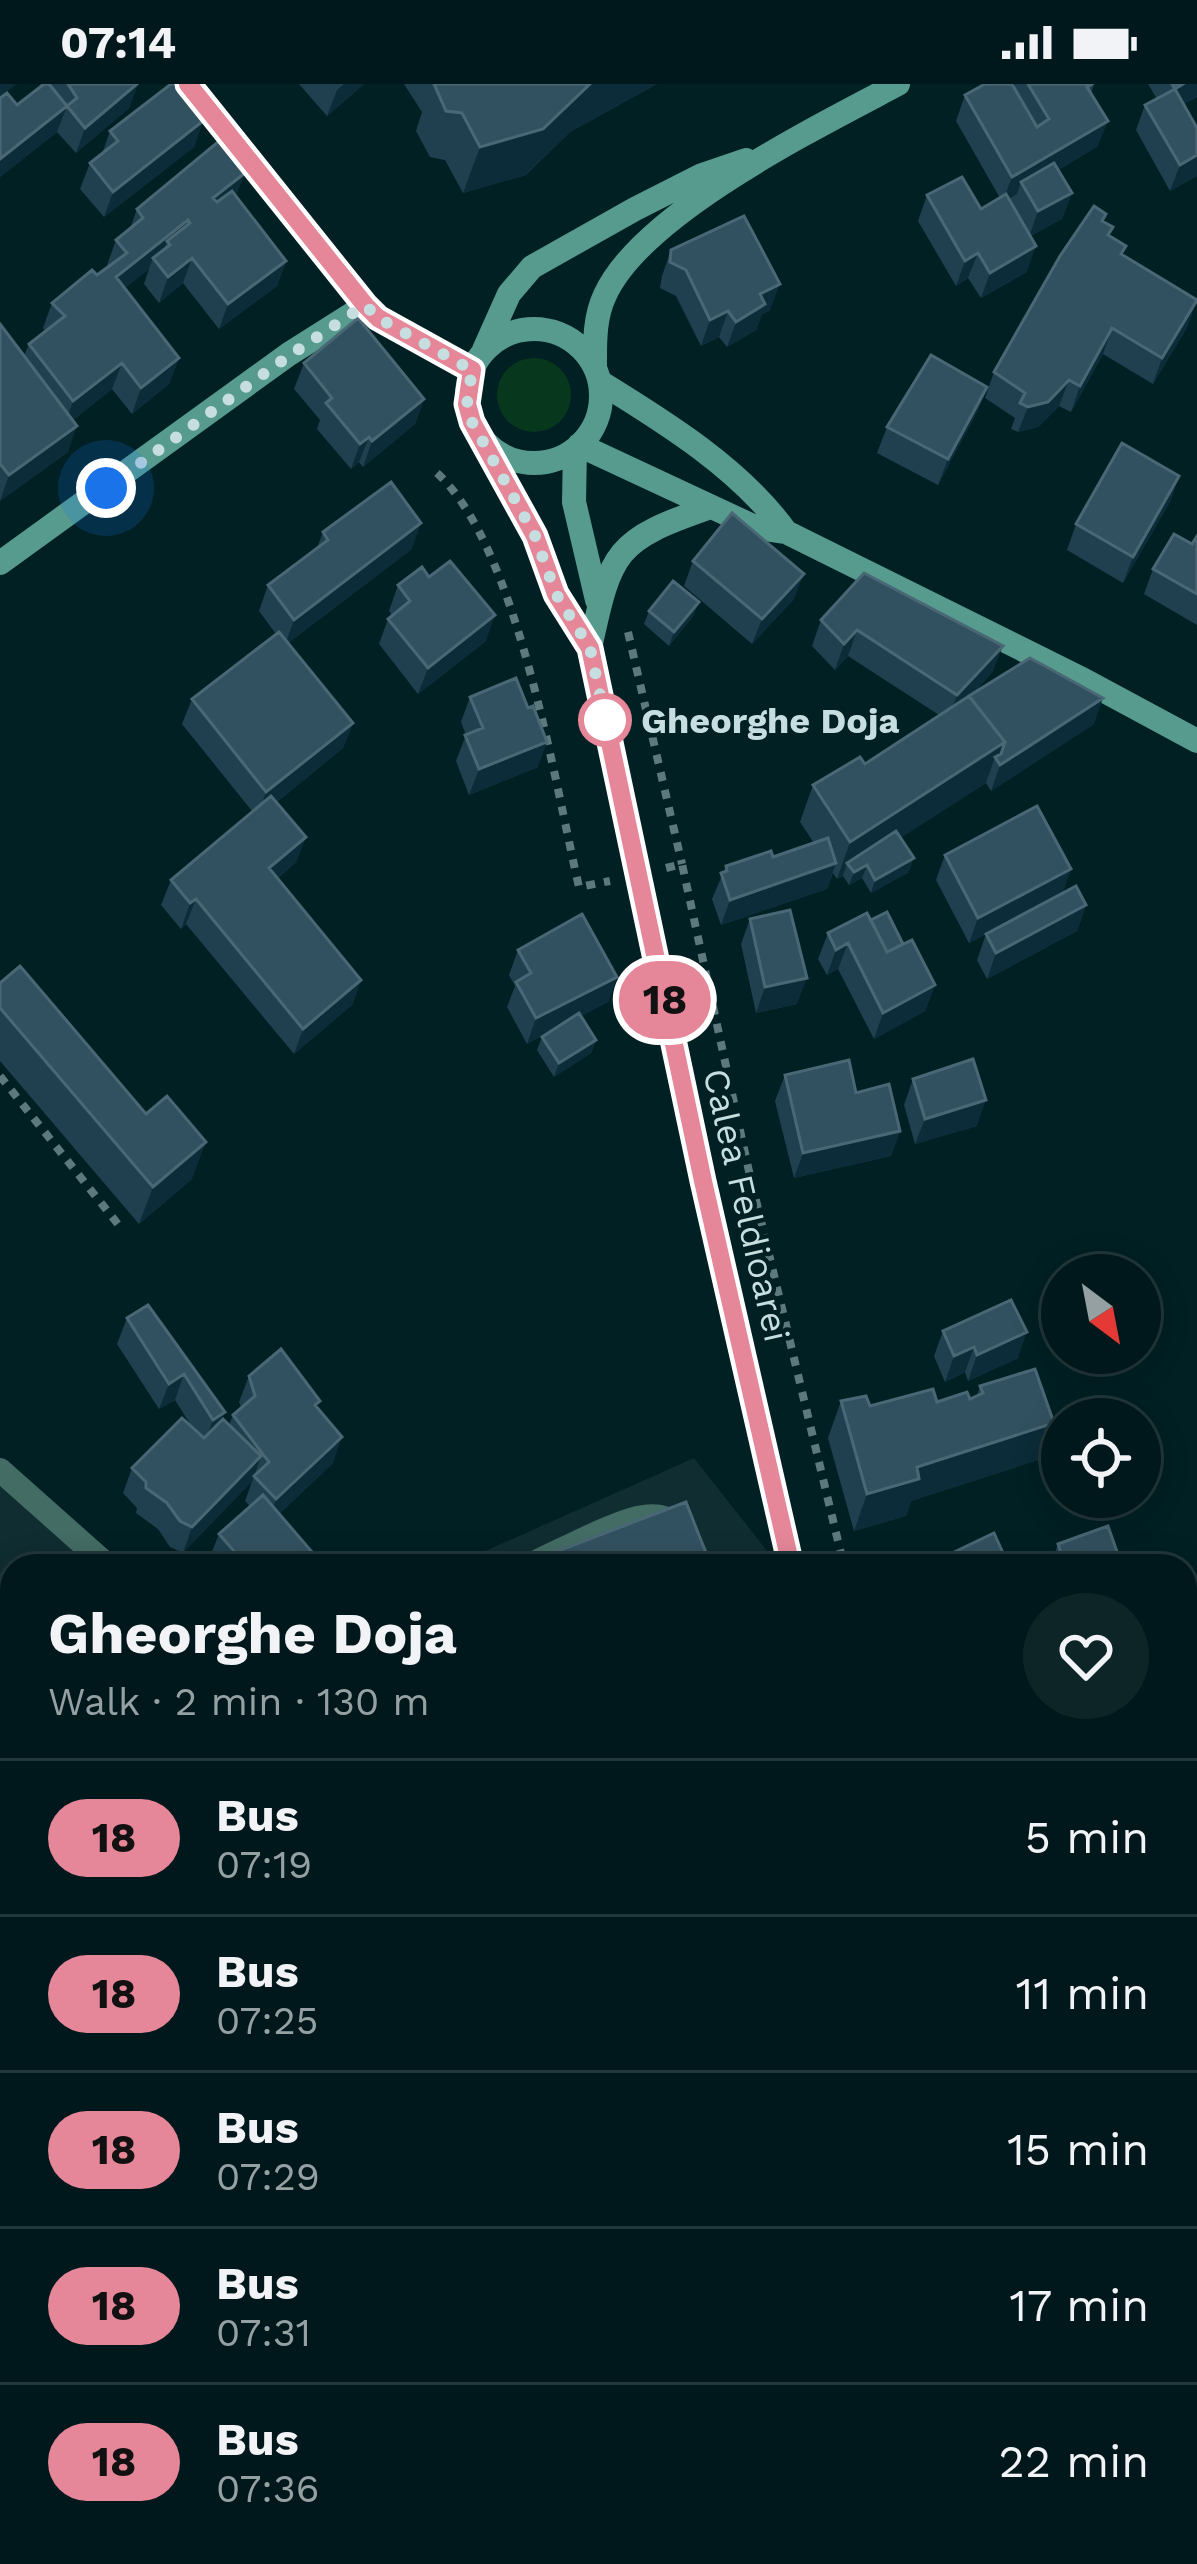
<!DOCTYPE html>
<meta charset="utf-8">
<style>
:root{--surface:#00181b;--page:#0e2528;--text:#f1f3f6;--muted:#95a0a3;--line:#22373a}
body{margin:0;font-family:"Work Sans",sans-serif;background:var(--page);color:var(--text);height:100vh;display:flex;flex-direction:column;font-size:45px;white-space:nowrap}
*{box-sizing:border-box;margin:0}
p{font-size:39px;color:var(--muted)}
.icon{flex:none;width:66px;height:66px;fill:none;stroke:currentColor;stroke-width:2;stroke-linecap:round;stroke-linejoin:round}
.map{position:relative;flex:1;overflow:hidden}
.side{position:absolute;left:0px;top:1470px;width:1197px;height:1011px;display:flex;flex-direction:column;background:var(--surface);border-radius:36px 36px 0 0;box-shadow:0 6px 30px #0003,0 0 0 3px var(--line)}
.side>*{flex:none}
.badge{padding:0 24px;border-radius:39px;font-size:42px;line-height:78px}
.needle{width:78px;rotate:148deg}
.tools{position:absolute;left:1041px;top:1170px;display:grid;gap:24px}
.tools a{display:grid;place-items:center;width:120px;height:120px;border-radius:50%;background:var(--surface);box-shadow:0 6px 30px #0003,0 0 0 3px var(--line);font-size:60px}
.you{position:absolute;width:60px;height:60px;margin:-30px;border:9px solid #fff;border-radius:50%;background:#1a73e8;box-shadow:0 0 0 18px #1a73e833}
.map>.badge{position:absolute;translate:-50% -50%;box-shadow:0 0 0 6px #fff}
.round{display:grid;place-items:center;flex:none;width:126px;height:126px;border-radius:63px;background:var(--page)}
.head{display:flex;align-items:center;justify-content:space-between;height:204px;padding:0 48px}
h1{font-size:57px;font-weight:700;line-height:90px}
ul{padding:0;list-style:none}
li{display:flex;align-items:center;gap:36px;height:156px;padding:0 48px;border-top:3px solid var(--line)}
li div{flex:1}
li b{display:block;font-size:45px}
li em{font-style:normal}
li .badge{min-width:132px;font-weight:700;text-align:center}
.status{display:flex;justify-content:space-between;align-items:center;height:84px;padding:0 60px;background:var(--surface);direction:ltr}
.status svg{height:33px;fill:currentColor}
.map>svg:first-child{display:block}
.built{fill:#102d31}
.green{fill:#07381e}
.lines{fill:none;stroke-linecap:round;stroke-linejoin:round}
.path{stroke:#5d797d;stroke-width:8;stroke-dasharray:9 9;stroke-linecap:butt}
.lane{stroke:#436c64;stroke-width:24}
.street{stroke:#436c64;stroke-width:24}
.secondary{stroke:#579b8f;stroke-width:24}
.wall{fill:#204050}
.shaded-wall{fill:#0b2c38}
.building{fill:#325160;stroke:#496774;stroke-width:3}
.line-casing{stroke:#fff;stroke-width:27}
.line{stroke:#e58799;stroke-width:18}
.walk{stroke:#c7dee1;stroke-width:12;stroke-dasharray:0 21.6}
.stop-dot{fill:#fff;stroke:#e58799;stroke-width:6}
.labels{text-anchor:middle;stroke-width:9;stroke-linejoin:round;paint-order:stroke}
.stop-label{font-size:36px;font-weight:bold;fill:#c7dee1;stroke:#002024;text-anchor:start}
.street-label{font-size:36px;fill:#c7dee1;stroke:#002024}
</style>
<div class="status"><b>07:14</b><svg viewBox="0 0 49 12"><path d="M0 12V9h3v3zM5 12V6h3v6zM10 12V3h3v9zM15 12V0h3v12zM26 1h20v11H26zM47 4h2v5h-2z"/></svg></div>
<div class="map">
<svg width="1197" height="2480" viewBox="0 0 1197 2480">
<rect width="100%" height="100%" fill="#002024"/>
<path class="built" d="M694 1374 779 1482H452Z
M0 1391 131 1482H12V2469H1185V1527L1197 1521V2480H0Z"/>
<path class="green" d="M497 311a37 37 0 1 1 74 0a37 37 0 1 1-74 0Z
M776 2469H1083L1086 2480H780Z"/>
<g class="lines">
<path class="path" d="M437 389C517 462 554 695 579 803L610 797
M628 548 682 780
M666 784 682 780 748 1083 844 1482
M0 992 121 1144"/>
<path class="lane" d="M528 1482C551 1470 574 1460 597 1449 649 1426 678 1418 700 1482
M0 1568 12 1564
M1185 1960 1197 1955
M1185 2252 1197 2248
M743 2469 747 2480"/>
<path class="street" d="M0 1386 108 1482"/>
<path class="secondary" d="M188 0 365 222 378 234 472 286
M467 312a67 67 0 1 1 134 0a67 67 0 1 1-134 0Z
M484 266 509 210 532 183 635 125 702 91 746 76
M595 284C595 259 594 234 605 211 642 129 819 42 898 0
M600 298C665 338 741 385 786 448
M481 352 535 452 556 510 590 564 703 1097 791 1482
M579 361 757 444 786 448 1084 596 1197 657
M575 365 574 418 597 516
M0 479 289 270 365 222
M590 564C611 466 615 456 711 423
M1142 2469 1146 2480"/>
</g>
<path class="wall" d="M42 0H138L129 24 76 69 57 48 0 93V14L17 21Z
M299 0H364L327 32Z
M404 0H657L570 48 526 91 463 109 445 76 430 73 416 47 422 28Z
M1015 0H1094L1091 9 1098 62 1058 86 1072 109 1062 135 1030 152 1027 188 981 214 968 194 956 202 918 137 927 111 981 125 1000 114 956 37 965 11 1014 3Z
M1148 0H1197V13L1184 20 1197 44V92L1170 107 1136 46 1145 21 1157 15Z
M203 37 194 63 104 133 80 105 90 79 102 70 110 47Z
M236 112 286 177 277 202 219 245 183 199 159 219 144 200 149 185 125 204 179 274 169 300 132 330 112 305 73 336 68 368 0 417V240L24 272 29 260 45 247 43 244 52 219 108 183 107 181 116 156 130 145 137 125Z
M1103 138 1110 152 1123 171 1188 242 1153 300 1103 270 1071 328 1059 322 1038 343 1018 348 1011 345 1015 334 985 314 994 288Z
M671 166 770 226 762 230 756 246 727 263 719 253 701 262 676 212 660 204 662 192Z
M304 279 424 315 415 340 363 383 359 378 351 385 317 345 320 336 294 305Z
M987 303 977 328 938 401 877 369 887 343Z
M1179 392 1170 418 1123 499 1067 466 1076 440Z
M323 448 412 465 288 559 353 639 343 664 277 718 306 753 296 778 277 795 361 896 352 921 294 970 186 840 181 845 161 821 171 796 252 727 182 640 192 615 276 550 259 527 268 501 317 464Z
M1197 452V541L1144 510 1153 485 1192 460Z
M693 477 794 515 752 560 684 502Z
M864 489 993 587 972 611 1094 640 991 707 986 699 900 754 909 788 871 809 862 794 849 801 843 792 837 795 833 789 827 805 721 841 712 815 726 782 773 773 814 759 800 738 813 701 865 680 939 631 848 572 835 586 812 562 821 536Z
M429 493 486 557 418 610 379 560 388 535 392 531 389 527 398 501Z
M649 527 694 531 669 562 644 540Z
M470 613 538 683 469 711 456 677 466 651 461 638Z
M945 771 1071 785 1062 810 1086 821 1077 847 987 895 977 876 986 850 1013 836 969 859 936 796Z
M750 835 797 920 756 929 741 860Z
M871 836 903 860 935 901 925 927 874 955 838 885 827 891 818 875 828 849Z
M518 866 617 893 608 918 581 932 596 956 591 969 554 993 537 966 542 953 548 948 527 960 507 923 515 902 509 891Z
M0 899 192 1095 139 1140 0 977Z
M785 991 856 1009 900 1047 891 1072 794 1094 775 1017Z
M913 995 977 1042 915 1060 904 1021Z
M148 1221 222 1336 229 1341 233 1331 241 1323 239 1318 249 1292 318 1324 333 1379 279 1430 324 1482H215L209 1475 219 1450 250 1422 245 1417 253 1395 183 1469 170 1463 158 1445 136 1429 137 1424 123 1409 132 1384 192 1343 175 1316 159 1325 117 1260 127 1234Z
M943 1247 1018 1274 968 1297 965 1288 945 1298 934 1272Z
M980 1302 1054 1339 1041 1375 911 1417 906 1432 854 1447 828 1354 841 1317 870 1322 937 1318 970 1315 977 1312Z
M1058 1460 1122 1482H1050Z
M12 2275V2338L0 2323 1 2302Z
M52 2469H703L708 2480H48Z"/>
<path class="shaded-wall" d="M0 0H17L0 13Z
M138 0 129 24 76 69 85 44Z
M344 0H364L327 32 337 6Z
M590 0H657L570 48 526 91 463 109 480 63Z
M1183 0H1197V13L1166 30 1175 5Z
M67 22 57 48 0 93V75Z
M203 37 194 63 104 133 113 108Z
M1108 37 1098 62 1025 105 1021 98 1017 110 1002 119 1012 93Z
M1197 71V92L1170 107 1180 81Z
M245 89 235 115 204 139 213 114Z
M1072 109 1062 135 1029 153 1038 127Z
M188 136 178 161H170L167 157 160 176 153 174 149 185 106 219 116 193Z
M1036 162 1027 188 981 214 990 189Z
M978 169 968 194 956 202 965 177Z
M192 174 183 199 159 219 168 193Z
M286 177 277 202 219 245 228 220Z
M780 200 770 226 762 230 756 246 727 263 736 238 760 210Z
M1197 216 1188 242 1153 300 1162 274Z
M728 227 719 253 701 262 710 236Z
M1112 244 1103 270 1071 328 1080 302Z
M179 274 169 300 132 330 141 304Z
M122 279 112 305 64 343 73 317Z
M1069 296 1059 322 1038 343 1018 348 1028 323Z
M987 303 977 328 938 401 948 375Z
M424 315 415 340 363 383 372 357Z
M77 342 68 368 0 417 9 391Z
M369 353 359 378 351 385 360 360Z
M1179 392 1170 418 1123 499 1133 473Z
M421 439 412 465 285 561 294 536Z
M804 490 794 515 752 560 762 535Z
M699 518 694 531 669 562 674 548Z
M495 531 486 557 418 610 428 584Z
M857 546 848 572 835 586 844 560Z
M1003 562 993 587 948 637 957 611Z
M1103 614 1094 640 991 707 1000 681Z
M353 639 343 664 257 734 266 708Z
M547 658 538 683 469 711 479 685Z
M1005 658 998 678 995 673 986 699 852 785 847 779 843 792 837 795 850 758Z
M306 753 296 778 259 810 269 784Z
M914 774 909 788 871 809 875 796Z
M836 779 827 805 721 841 730 816Z
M867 781 862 794 849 801 854 788Z
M1071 785 1062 811 969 859 978 834Z
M196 815 186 840 181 845 190 819Z
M1086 821 1077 847 987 895 996 869Z
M848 859 838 885 827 891 836 866Z
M617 893 608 918 527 960 536 934Z
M807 894 797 920 756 929 765 903Z
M361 896 352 921 294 970 303 945Z
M935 901 925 927 874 955 883 929Z
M596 956 591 969 554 993 559 979Z
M986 1016 977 1042 915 1060 925 1035Z
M900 1047 891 1072 794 1094 803 1069Z
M206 1058 192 1095 139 1140 153 1103Z
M1027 1248 1018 1274 968 1297 977 1271Z
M974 1263 965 1288 945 1298 954 1272Z
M184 1290 175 1316 159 1325 169 1300Z
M225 1328 216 1354 204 1361 213 1336Z
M1054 1339 1041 1375 911 1417 906 1432 854 1447 867 1410 917 1383Z
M342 1353 333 1379 267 1441 276 1415Z
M261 1372 252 1398 183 1469 192 1443Z
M1197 1729V1749L1185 1756V1736Z
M12 1997V2036L0 2041V2001Z
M1197 2078V2109L1187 2113 1185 2119V2089Z
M1197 2211 1193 2224 1185 2227V2216Z"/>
<path class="building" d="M44 0H49L67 22 0 75V14L7 9 17 21Z
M68 0H137L85 44 67 22 77 14Z
M171 0H176L203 37 113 108 90 79 118 57 110 47Z
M434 0H590L543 45 480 63 462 29 446 27Z
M985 0H1012L1037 43 1049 35 1028 0H1092L1087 3 1108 37 1012 93 965 11Z
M1172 0H1183L1175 5 1197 44V71L1180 81 1145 21 1175 5Z
M219 57 245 89 213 114 217 118 232 107 286 177 228 220 192 174 168 193 153 174 170 161 167 157 190 139 188 136 116 193 179 274 141 304 122 279 73 317 29 260 65 232 52 219 92 186 97 191 127 169 116 156 143 134 137 125Z
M1054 79 1072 109 1038 127 1021 98Z
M962 93 981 125 1006 110 1036 162 990 189 978 169 965 177 927 111Z
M1094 122 1106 130 1102 137 1113 143 1108 151 1126 162 1121 170 1197 216 1162 274 1112 244 1080 302 1069 296 1048 318 1028 323 1020 319 1025 309 994 288 1060 172Z
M744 132 780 200 760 210 765 220 736 238 728 227 710 236 686 186 670 178 671 166Z
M358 234 424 315 372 357 369 353 360 360 326 319 332 314 304 279Z
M0 240 77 342 9 391 0 380Z
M931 271 987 303 948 375 887 343Z
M1122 359 1179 392 1133 473 1076 440Z
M391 398 421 439 294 536 268 501 328 456 323 448Z
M732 429 804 490 762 535 693 477Z
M1174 450 1192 460 1197 452V510L1153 485Z
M450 477 495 531 428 584 388 535 410 517 398 501 422 483 429 493Z
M864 489 1003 562 957 611 857 546 844 560 821 536Z
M673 497 699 518 674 548 649 527Z
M279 548 353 639 266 708 192 615Z
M1030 574 1103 614 1000 681 995 673 1001 670 1005 658 969 612Z
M516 594 528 624 533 622 547 658 479 685 465 651 483 644 470 613Z
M969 612 1005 658 850 758 813 701 860 673 865 680Z
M271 712 306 753 269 784 361 896 303 945 196 815 190 819 171 796Z
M1037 722 1071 785 978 834 945 771Z
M896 747 914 774 875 796 867 781 854 788 847 779Z
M828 754 836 779 730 816 721 789 727 787 726 782 771 767 773 773Z
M1076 802 1086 821 996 869 986 850Z
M790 826 807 894 765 903 750 835Z
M887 828 903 860 887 868 871 836Z
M867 829 887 868 912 856 935 901 883 929 848 859 836 866 828 849Z
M582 830 617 893 536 934 516 898 531 889 518 866Z
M20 882 146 1030 167 1012 206 1058 153 1103 0 924V899Z
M579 929 596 956 559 979 542 953Z
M973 975 986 1016 925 1035 913 995Z
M849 976 856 1009 889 1000 900 1047 803 1069 785 991Z
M1011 1216 1027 1248 977 1271 974 1263 954 1272 943 1247Z
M148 1221 225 1328 213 1336 184 1290 169 1300 127 1234Z
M281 1265 320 1317 315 1321 342 1353 276 1415 254 1392 269 1378 233 1331 255 1312 249 1292Z
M1035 1285 1054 1339 917 1383 919 1395 867 1410 841 1317 866 1312 870 1322 933 1305 937 1318 967 1308 970 1315 983 1309 980 1302Z
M182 1334 204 1354 223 1335 261 1372 192 1443 180 1437 167 1419 146 1404V1398L132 1384Z
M263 1411 324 1482H247L219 1450Z
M686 1418 711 1482H519Z
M1108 1442 1122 1482H1065L1058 1460Z
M994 1449 1008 1480 1004 1482H925Z
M12 1569V1997L0 2001V1573Z
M1197 1613V1729L1185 1736V1620Z
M1197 1988V2078L1195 2079 1197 2084 1185 2089V1993Z
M1189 2181 1197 2211 1185 2216V2183Z
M12 2275V2301L9 2298Z
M68 2469H703L708 2480H72Z"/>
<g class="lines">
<defs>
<path id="line" d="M188 0 365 221 378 234 472 286 467 320 472 338 535 452 556 510 590 564 703 1097 791 1482"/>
</defs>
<use href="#line" class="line-casing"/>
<use href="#line" class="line"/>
<path class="walk" d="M106 404 290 271 365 221 378 234 472 286 467 320 472 338 535 452 556 510 590 564 608 648 605 636"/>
</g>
<circle class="stop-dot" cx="605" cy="636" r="24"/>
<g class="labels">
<g class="stop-label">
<text x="641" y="649">Gheorghe Doja</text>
</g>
<g class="street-label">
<text transform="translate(747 1121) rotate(77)" y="13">Calea Feldioarei</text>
</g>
</g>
</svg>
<div class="tools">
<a><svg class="needle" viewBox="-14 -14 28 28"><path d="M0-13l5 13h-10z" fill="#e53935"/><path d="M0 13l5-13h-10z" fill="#95a0a3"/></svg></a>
<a><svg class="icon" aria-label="locate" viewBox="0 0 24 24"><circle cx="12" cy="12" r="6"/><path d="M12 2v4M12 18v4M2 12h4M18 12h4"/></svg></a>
</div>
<div class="you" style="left:106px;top:404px"></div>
<b class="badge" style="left:665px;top:916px;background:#e58799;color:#111">18</b>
<section class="side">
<div class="head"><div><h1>Gheorghe Doja</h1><p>Walk · 2 min · 130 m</p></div><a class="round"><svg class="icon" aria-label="heart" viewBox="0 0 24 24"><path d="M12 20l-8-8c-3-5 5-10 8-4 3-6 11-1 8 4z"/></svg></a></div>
<ul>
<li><span class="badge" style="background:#e58799;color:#111">18</span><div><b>Bus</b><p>07:19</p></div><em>5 min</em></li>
<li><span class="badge" style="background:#e58799;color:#111">18</span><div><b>Bus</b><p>07:25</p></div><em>11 min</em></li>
<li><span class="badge" style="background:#e58799;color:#111">18</span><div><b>Bus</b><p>07:29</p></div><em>15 min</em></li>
<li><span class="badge" style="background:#e58799;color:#111">18</span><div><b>Bus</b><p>07:31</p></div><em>17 min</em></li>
<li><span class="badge" style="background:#e58799;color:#111">18</span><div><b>Bus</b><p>07:36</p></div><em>22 min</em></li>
</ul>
</section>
</div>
